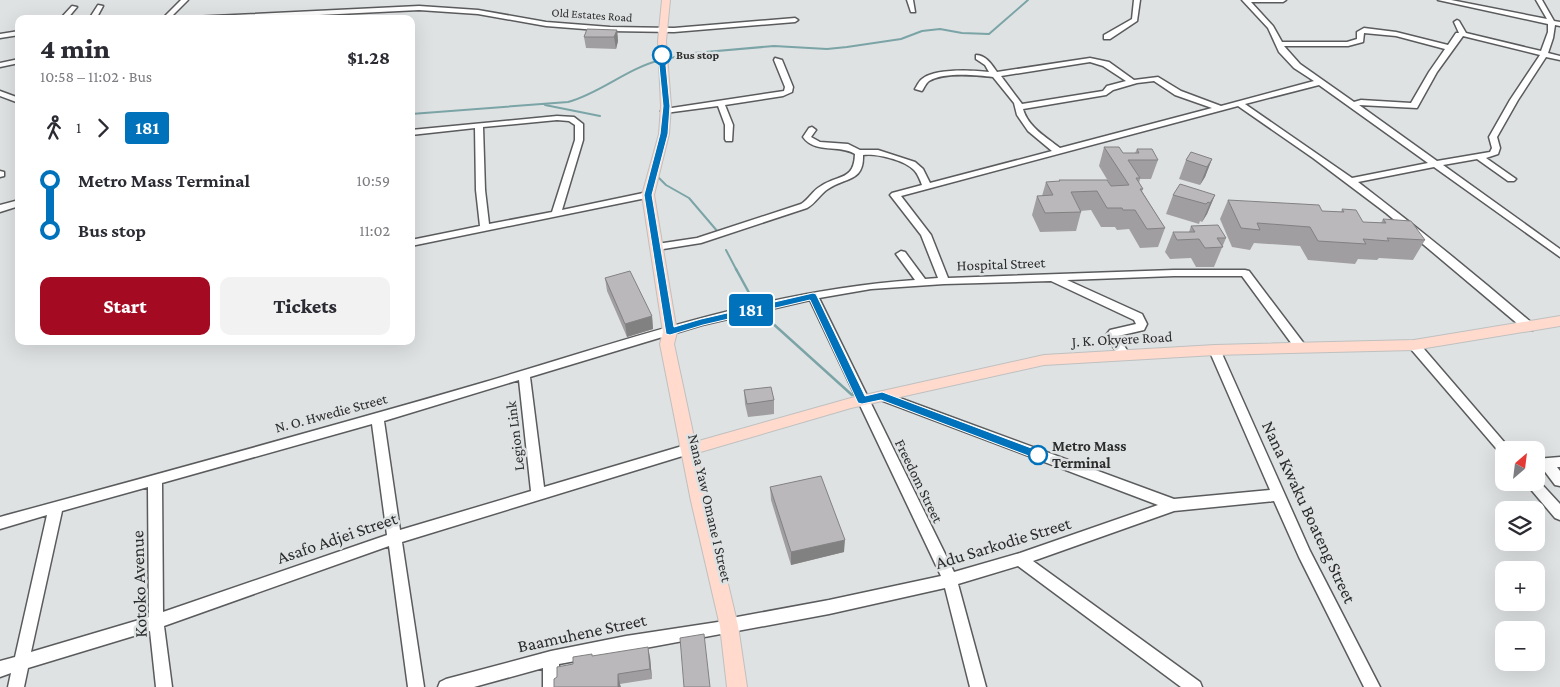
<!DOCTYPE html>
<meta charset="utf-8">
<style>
:root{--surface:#fff;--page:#f2f2f3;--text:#2b2b33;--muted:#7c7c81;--accent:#a50a23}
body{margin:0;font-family:"Crimson Pro",serif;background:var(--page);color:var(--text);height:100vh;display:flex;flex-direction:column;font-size:19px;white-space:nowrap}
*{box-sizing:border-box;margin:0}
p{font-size:16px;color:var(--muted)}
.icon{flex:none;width:28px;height:28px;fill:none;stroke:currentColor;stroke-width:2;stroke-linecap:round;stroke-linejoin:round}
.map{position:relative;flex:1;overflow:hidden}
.side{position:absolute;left:15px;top:15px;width:400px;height:330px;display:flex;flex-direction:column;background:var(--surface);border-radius:10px;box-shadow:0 5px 20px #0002}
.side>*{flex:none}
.badge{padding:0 10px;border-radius:4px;font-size:18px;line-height:32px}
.needle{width:32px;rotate:28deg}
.buttons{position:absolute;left:1495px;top:441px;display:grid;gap:10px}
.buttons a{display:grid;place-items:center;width:50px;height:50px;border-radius:10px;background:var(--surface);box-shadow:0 5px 20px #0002;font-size:25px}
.map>.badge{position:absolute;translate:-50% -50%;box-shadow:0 0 0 2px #fff}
.legs{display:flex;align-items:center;gap:8px;height:55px;padding:0 25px;font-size:16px}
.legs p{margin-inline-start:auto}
.overview{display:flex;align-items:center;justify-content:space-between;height:85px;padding:0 25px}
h1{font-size:28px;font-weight:800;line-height:38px}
.action{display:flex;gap:10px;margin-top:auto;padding:10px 25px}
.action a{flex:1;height:58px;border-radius:10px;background:var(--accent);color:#fff;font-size:20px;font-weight:800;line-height:58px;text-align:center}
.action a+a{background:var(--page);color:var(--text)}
ul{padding:0 25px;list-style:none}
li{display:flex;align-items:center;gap:18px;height:50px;font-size:19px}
li i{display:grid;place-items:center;width:8px;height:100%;margin:0 6px;background:currentColor}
li i::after{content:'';width:12px;height:12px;margin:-6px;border:4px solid;border-radius:50%;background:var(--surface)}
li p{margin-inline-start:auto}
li:first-child i{background:linear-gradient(#0000 50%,currentColor 0)}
li:last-child i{background:linear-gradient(currentColor 50%,#0000 0)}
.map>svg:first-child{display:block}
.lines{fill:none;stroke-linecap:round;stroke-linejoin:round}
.stream-far1{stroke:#7ba4a7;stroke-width:2}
.stream{stroke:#7ba4a7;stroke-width:2.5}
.minor-casing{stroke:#5a5b5d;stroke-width:3}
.major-casing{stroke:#bfc0c0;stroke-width:2}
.minor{fill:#fff;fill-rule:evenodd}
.major{fill:#ffdacd;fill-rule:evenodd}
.wall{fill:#a09ea0}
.shaded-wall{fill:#828182}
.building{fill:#bab8ba;stroke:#828182}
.line-1{fill:#0072bc;stroke:#fff}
.stop-1-dot{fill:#fff;stroke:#0072bc;stroke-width:2.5}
.labels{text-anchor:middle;stroke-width:5;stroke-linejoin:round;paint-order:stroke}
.far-street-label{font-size:12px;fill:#2b2c2c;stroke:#dfe2e3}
.far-stop-label{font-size:12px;font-weight:bold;fill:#2b2c2c;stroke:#dfe2e3;text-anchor:start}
.street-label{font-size:15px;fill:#2b2c2c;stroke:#dfe2e3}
.stop-label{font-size:15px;font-weight:bold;fill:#2b2c2c;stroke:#dfe2e3;text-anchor:start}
.near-street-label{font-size:18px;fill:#2b2c2c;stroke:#dfe2e3}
</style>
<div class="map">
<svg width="1560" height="687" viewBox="0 0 1560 687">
<rect width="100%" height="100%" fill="#dfe2e3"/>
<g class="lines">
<path class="stream-far1" d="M666 59 694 53 774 46 827 49 847 47 901 39 922 31 940 29 962 33 989 34 1028 0
M545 105 600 116
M411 114 568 102C601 93 627 68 661 60
M657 176 666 185 689 198 718 232
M726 250 737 271"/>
<path class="stream" d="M736 269 759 311 852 395"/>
<defs>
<path id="minor" d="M181 0H188L169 19H162Z
M907 0H913L915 12H911Z
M1134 0H1140L1137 21 1110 39H1104V35L1132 19Z
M1242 0H1286L1283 2H1251L1273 26 1282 42H1347L1357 39V32L1364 28 1396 32 1448 45 1456 33H1459L1454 22 1457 20 1459 21 1466 33 1541 51 1548 32V24L1438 0H1451L1547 19 1536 0H1542L1554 21 1560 22V26L1555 25 1553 38 1548 53 1560 56V60L1546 57 1518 100 1497 137 1500 148 1498 154 1486 158 1516 179 1514 181H1508L1477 159 1443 165 1560 249V257L1434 167 1358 182C1418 228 1476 275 1533 324L1535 327 1533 330H1525L1386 213 1313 158 1238 106 901 196 931 235 948 278 1174 270H1245L1249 271 1305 345 1307 348 1305 351H1297L1242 276H1174L1067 280 1142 314 1147 324 1144 330 1118 336 1130 355 1124 359 1120 358 1106 335 1110 330 1136 324 1134 320 1051 281 944 284 871 289 819 298 954 572 1020 553 1158 505 878 399 876 396 878 393H886L1174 499 1270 490 1209 350 1215 346 1219 347 1310 551 1380 687H1364L1299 557 1274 501 1174 511 1033 561 1200 682 1202 687H1181L1018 566 958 584 986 687H970L945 588 829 614 559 664V687H543V668L474 687H438L440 682 446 679 551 651 626 636 731 620 737 617 829 600 941 576 810 300 702 325 530 377 544 487 689 444 693 445 695 449 693 453 689 454 402 542 424 687H408L389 546 164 626 172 687H156L150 631 28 668 24 687H8L11 673 0 677V661L15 657 47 515 0 529V517C161 473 324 429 485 382 626 340 768 290 915 280L896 254 901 251 905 252 925 279 938 278 921 235 890 195 892 193 922 185C920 180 918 174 914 170 905 160 876 153 863 155 864 182 846 177 828 189 820 194 816 203 807 208L701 243 657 250 652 247 657 244 697 238 801 204C809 199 813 190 821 186 839 174 854 181 855 154 839 144 815 154 803 137L809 128 812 127 816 130 811 137 820 142 848 144 860 150H878L915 162 923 169 930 183 1052 151 1028 131 1017 115 1014 103 993 77C976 75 944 72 929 81 926 83 924 88 922 91L915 89C917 86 919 81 922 79 934 68 973 70 989 72L985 65 976 59V55C986 55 992 65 997 72L1090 58 1109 62 1134 80 1158 77 1181 91 1221 106 1314 81 1294 68 1279 52 1268 28ZM1364 33 1396 36 1445 49 1429 72 1411 103 1361 100 1354 102 1300 64 1284 46H1348L1363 42ZM1463 36 1540 55 1510 100 1489 137 1492 148 1490 152 1437 161 1359 105 1417 108 1437 72ZM1090 62 1103 66 1126 81 1107 86 1103 91 1022 104 1001 76ZM1154 81 1175 95 1212 108 1060 148C1046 137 1028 127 1023 109L1106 95 1113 90 1137 83ZM1319 85 1428 163 1352 178 1245 104ZM519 380 531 491 400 530 384 421ZM372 424 387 535 163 612 162 483ZM148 487 149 617 31 652 62 511Z
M98 5 103 6 96 19H89Z
M72 6 77 7 67 19H60Z
M419 6 478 10 546 22 610 27 674 28 795 18 798 20 795 22 674 32 610 31 546 26 478 14 419 10 240 19H189L192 17Z
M19 31V35L0 38V34Z
M775 58 782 60 793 87 792 92 783 96 725 105 733 125 732 141H726L725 139V125L718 106 665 113 661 111 665 109 784 91 785 87 774 60Z
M19 59V63L0 67V63Z
M0 91 19 98V103L0 96Z
M557 116 574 117 583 124V140L562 210 648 192 653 195 651 197 411 246V240L480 226 476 190 475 128 411 135V130ZM557 120 569 121 575 125V140L552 212 489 224 485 190 483 127Z
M0 171 4 172V176L0 177Z
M19 200V206L0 212V205Z
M1414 341 1418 342 1511 450H1504V455L1501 454 1410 348 1408 345Z
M1560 457V467H1557L1560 471V486L1555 485 1543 469H1536V459Z
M1536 478 1560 504V520L1555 518 1528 486 1527 482H1536Z"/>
<path id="major" d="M662 0H670L666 41 671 106 669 134 654 195 677 332 674 344 695 442 851 398 1044 355 1215 345 1414 340 1560 316V326L1414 350 1215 355 1044 365 851 408 697 453 738 626 747 687H727L720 626 691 501 660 344 663 332 642 195 659 134 661 106 658 41Z"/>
</defs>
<use href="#minor" class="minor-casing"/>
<use href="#major" class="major-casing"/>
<use href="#minor" class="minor"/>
<use href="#major" class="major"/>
</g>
<path class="wall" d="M617 30 618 41 616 49 586 48 584 37Z
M1104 147 1123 153H1135L1137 149 1158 160 1151 179H1140L1139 183 1143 189 1142 191 1165 228 1158 247 1140 248 1129 229 1117 230 1115 227H1101L1091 210 1080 211 1081 212 1076 231 1040 232 1032 215 1037 196H1042L1046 182H1059V180L1111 186 1099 166Z
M1212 159 1205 177 1200 185 1179 179 1186 160Z
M1173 195H1215L1207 214 1202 222 1200 221 1199 224 1166 214Z
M1228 200 1322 211 1341 212 1342 209 1363 222 1381 223 1383 219 1425 240 1413 260 1379 258 1377 260 1358 259 1355 264 1308 260 1300 246 1254 243 1250 250 1232 247 1220 219Z
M1191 226 1226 238 1214 267H1196L1191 258 1170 259 1165 252 1173 232H1189Z
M605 278 652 316 653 329 627 337 607 291Z
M744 390 774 400V414L748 417 745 404Z
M770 487 844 552 791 565 771 500Z
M592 656 650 657 652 679 620 684 557 677Z"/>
<path class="shaded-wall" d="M617 30 618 41 616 49 614 37Z
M1212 159 1205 177 1200 185 1207 167Z
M1215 195 1207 214 1202 222 1210 203Z
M652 316 653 329 627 337 625 324Z
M845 540 844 552 791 565V552Z
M648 647 650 657 652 679 650 669Z
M618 674 620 684 621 687H618Z"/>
<path class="building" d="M587 29 617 30 614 37H584Z
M1104 147H1119L1123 153H1139L1137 149H1152L1158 160H1128L1140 178H1136L1143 189H1140L1165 228 1147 229 1135 210H1123L1122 208H1107L1097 191 1071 192 1081 212 1045 213 1037 196 1053 195 1046 182 1060 181 1059 180H1107L1111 186 1129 185Z
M1191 152 1212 159 1207 167 1186 160Z
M1180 184 1215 195 1210 203 1208 202 1206 204 1173 195Z
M1228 200 1319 205 1322 211 1344 212 1342 209 1356 210 1363 222 1386 223 1383 219 1411 221 1425 240 1387 238 1389 241 1363 239 1366 244 1318 241 1310 227 1257 223 1260 230 1241 228Z
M1218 225 1226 238H1217L1223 247 1205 248 1199 239 1177 240 1173 232H1195L1191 226Z
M630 271 652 316 625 324 605 278Z
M771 387 774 400 747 404 744 390Z
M821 476 845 540 791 552 770 487Z
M704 634 710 687H684L680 638Z
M648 647 650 669 618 674V687H554V679L557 677V667L573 664V657L592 654V656Z"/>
<path class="line-1" d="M662 53 665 55 670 106 668 134 652 195 674 327 701 319 813 293 816 294 865 396 882 392 885 393 1042 452 1043 455 1042 458H1034L881 400 862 404 858 403 810 300 703 325 670 335 666 334 644 195 660 134 663 106 658 55Z"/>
<g class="stop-1-dot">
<circle cx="662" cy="55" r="9"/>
<circle cx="1038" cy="455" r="9"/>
</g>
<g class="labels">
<g class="far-street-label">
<text transform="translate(592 15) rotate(4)" y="4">Old Estates Road</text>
</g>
<g class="far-stop-label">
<text x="676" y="59">Bus stop</text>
</g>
<g class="street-label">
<text transform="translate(1001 264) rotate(-2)" y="5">Hospital Street</text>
<text transform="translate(1122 339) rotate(-3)" y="5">J. K. Okyere Road</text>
<text transform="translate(331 413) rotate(-15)" y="5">N. O. Hwedie Street</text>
<text transform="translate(515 436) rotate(-97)" y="5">Legion Link</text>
<text transform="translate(919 481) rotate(64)" y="5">Freedom Street</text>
<text transform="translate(710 508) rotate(77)" y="5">Nana Yaw Omane I Street</text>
</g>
<g class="stop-label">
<text x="1052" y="451">Metro Mass<tspan x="1052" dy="17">Terminal</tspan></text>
</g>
<g class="near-street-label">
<text transform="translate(1309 512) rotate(65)" y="6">Nana Kwaku Boateng Street</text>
<text transform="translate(337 538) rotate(-19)" y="6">Asafo Adjei Street</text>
<text transform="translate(1003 543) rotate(-17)" y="6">Adu Sarkodie Street</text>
<text transform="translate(139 584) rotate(-92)" y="6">Kotoko Avenue</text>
<text transform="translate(582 633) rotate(-12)" y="6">Baamuhene Street</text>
</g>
</g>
</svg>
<div class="buttons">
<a><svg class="needle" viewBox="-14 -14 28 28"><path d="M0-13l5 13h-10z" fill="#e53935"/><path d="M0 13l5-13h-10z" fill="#7c7c81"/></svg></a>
<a><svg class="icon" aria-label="layers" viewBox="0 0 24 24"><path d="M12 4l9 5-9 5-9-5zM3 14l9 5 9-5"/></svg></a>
<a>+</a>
<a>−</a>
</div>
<b class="badge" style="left:751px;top:310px;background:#0072bc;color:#fff">181</b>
<section class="side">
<div class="overview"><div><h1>4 min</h1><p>10:58 – 11:02 · Bus</p></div><b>$1.28</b></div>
<div class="legs"><svg class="icon" aria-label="walk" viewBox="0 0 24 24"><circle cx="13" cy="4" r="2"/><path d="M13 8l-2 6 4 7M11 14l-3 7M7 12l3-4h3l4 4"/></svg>1<svg class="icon" aria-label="forward" viewBox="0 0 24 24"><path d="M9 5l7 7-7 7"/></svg><b class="badge" style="background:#0072bc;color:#fff">181</b></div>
<ul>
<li><i style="color:#0072bc"></i><b>Metro Mass Terminal</b><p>10:59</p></li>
<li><i style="color:#0072bc"></i><b>Bus stop</b><p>11:02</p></li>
</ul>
<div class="action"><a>Start</a><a>Tickets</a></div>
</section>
</div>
